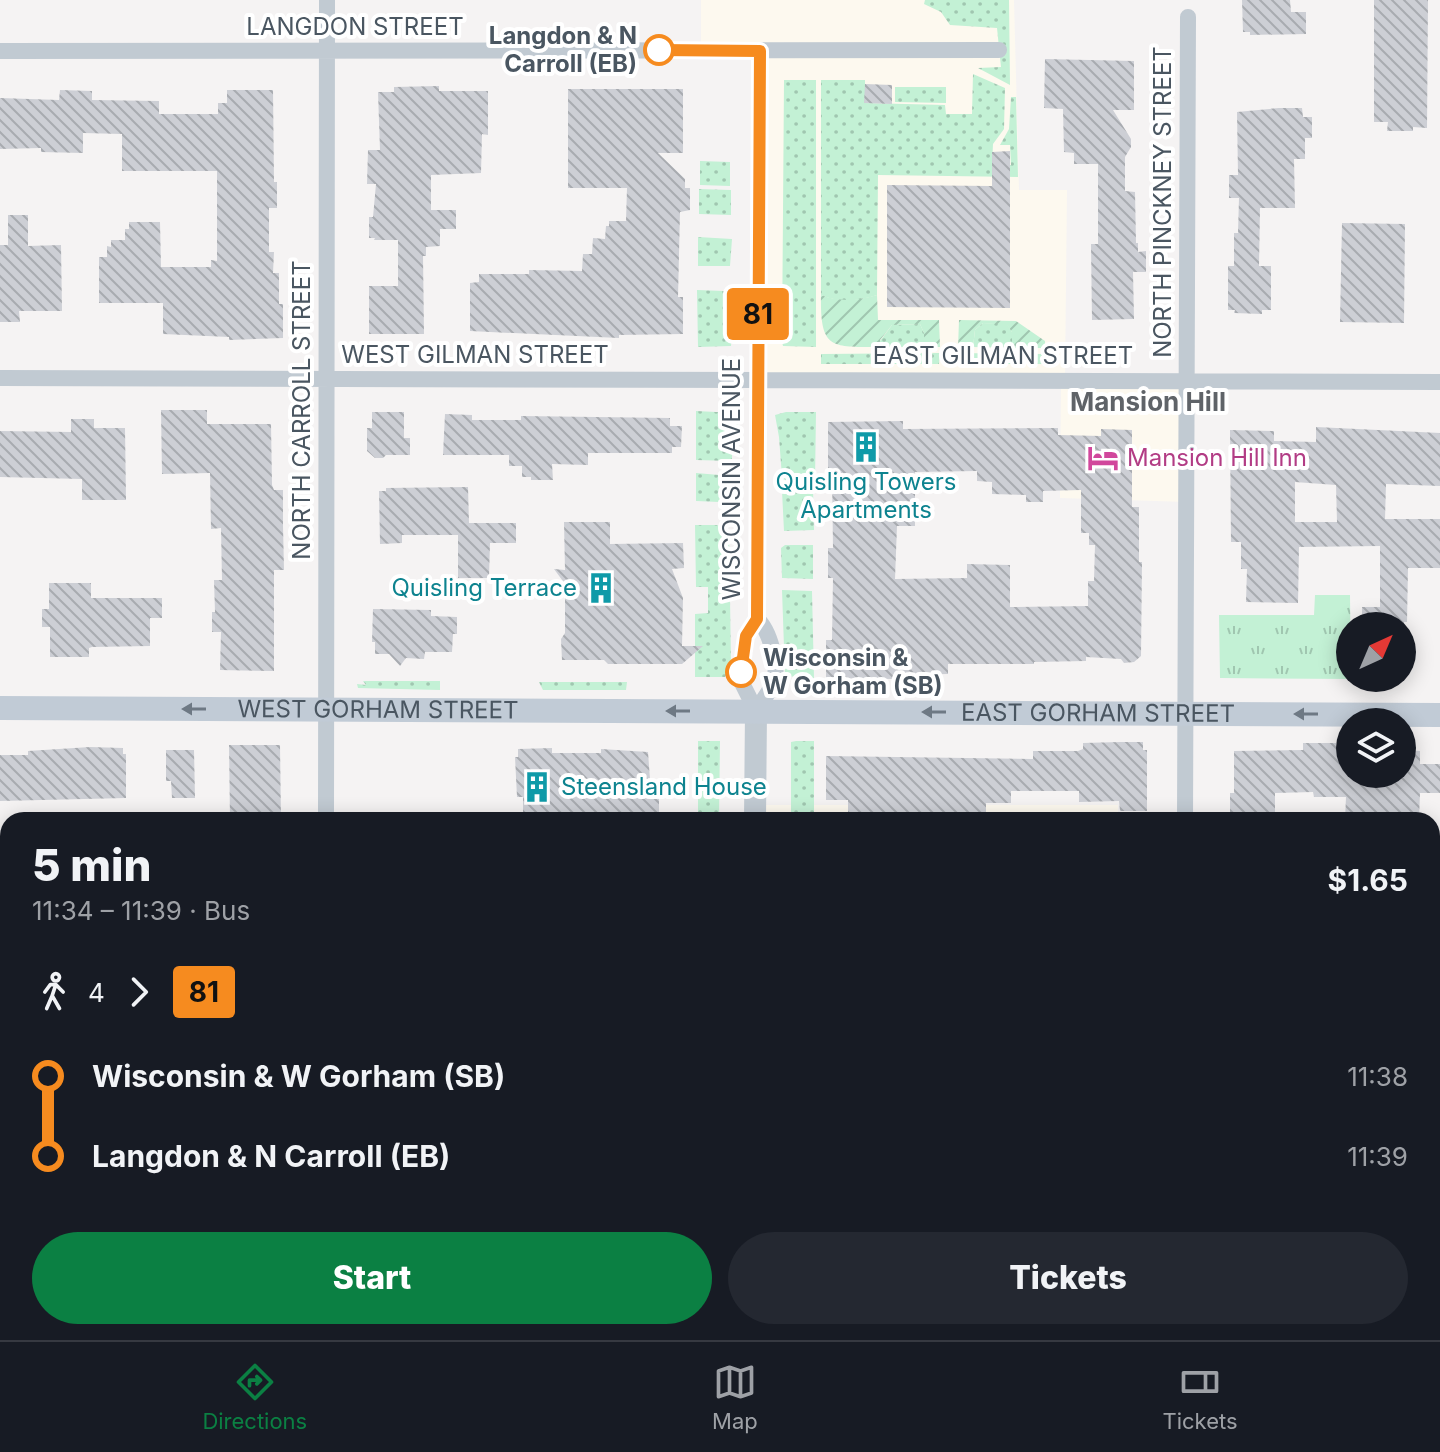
<!DOCTYPE html>
<meta charset="utf-8">
<style>
:root{--surface:#171b24;--page:#242831;--text:#f1f3f6;--muted:#9ea1a6;--line:#363941;--accent:#0b8043}
body{margin:0;font-family:Inter,sans-serif;background:var(--page);color:var(--text);height:100vh;display:flex;flex-direction:column;font-size:30px;white-space:nowrap}
*{box-sizing:border-box;margin:0}
p{font-size:26px;color:var(--muted)}
.icon{flex:none;width:44px;height:44px;fill:none;stroke:currentColor;stroke-width:2;stroke-linecap:round;stroke-linejoin:round}
.map{position:relative;flex:1;overflow:hidden}
.details{position:absolute;left:0px;top:812px;width:1440px;height:528px;display:flex;flex-direction:column;background:var(--surface);border-radius:24px 24px 0 0;box-shadow:0 4px 20px #0003}
.details>*{flex:none}
.badge{padding:0 16px;border-radius:6px;font-size:28px;line-height:52px}
.needle{width:52px;rotate:44deg}
.controls{position:absolute;left:1336px;top:612px;display:grid;gap:16px}
.controls a{display:grid;place-items:center;width:80px;height:80px;border-radius:50%;background:var(--surface);box-shadow:0 4px 20px #0003;font-size:40px}
.map>.badge{position:absolute;translate:-50% -50%;box-shadow:0 0 0 4px #fff}
.legs{display:flex;align-items:center;gap:12px;height:88px;padding:0 32px;font-size:26px}
.legs p{margin-inline-start:auto}
.summary{display:flex;align-items:center;justify-content:space-between;height:136px;padding:0 32px}
h1{font-size:44px;font-weight:800;line-height:60px}
.primary-button{display:flex;gap:16px;margin-top:auto;padding:16px 32px}
.primary-button a{flex:1;height:92px;border-radius:48px;background:var(--accent);color:#fff;font-size:32px;font-weight:800;line-height:92px;text-align:center}
.primary-button a+a{background:var(--page);color:var(--text)}
ul{padding:0 32px;list-style:none}
li{display:flex;align-items:center;gap:28px;height:80px;font-size:30px}
li i{display:grid;place-items:center;width:12px;height:100%;margin:0 10px;background:currentColor}
li i::after{content:'';width:20px;height:20px;margin:-10px;border:6px solid;border-radius:50%;background:var(--surface)}
li p{margin-inline-start:auto}
li:first-child i{background:linear-gradient(#0000 50%,currentColor 0)}
li:last-child i{background:linear-gradient(currentColor 50%,#0000 0)}
.dock{display:flex;justify-content:space-around;align-items:center;height:112px;border-top:2px solid var(--line);background:var(--surface);font-size:22px;color:var(--muted)}
.dock a{display:grid;justify-items:center;gap:4px}
.dock .on{color:var(--accent)}
.map>svg:first-child{display:block}
.commercial{fill:#fdf9ef}
.grass{fill:url(#grass-dots)}
.park{fill:url(#park-tufts)}
.garden{fill:url(#garden-furrows)}
.building{fill:url(#building-back-hatch);fill-rule:evenodd}
.lines{fill:none;stroke-linecap:round;stroke-linejoin:round}
.minor{stroke:#c1cad2;stroke-width:16}
.tertiary{stroke:#c1cad2;stroke-width:22}
.secondary{stroke:#c1cbd6;stroke-width:24}
.oneway{fill:#6e7984}
.line-1-casing{stroke:#fff;stroke-width:18}
.line-1{stroke:#f68b1f;stroke-width:12}
.stop-1-dot{fill:#fff;stroke:#f68b1f;stroke-width:4}
.labels{text-anchor:middle;stroke-width:8;stroke-linejoin:round;paint-order:stroke}
.street-label{font-size:24px;fill:#4a5661;stroke:#fff}
.stop-label{font-size:24px;font-weight:bold;fill:#4a5661;stroke:#fff;text-anchor:end}
.hotel-label{font-size:24px;fill:#b23c85;stroke:#fff;text-anchor:start}
.culture-label{font-size:24px;fill:#0d838f;stroke:#fff}
.neighbourhood-label{font-size:26px;font-weight:bold;fill:#5f6368;stroke:#fff}
</style>
<div class="map">
<svg width="1440" height="1340" viewBox="0 0 1440 1340">
<defs>
<pattern id="grass-dots" width="8" height="8" patternUnits="userSpaceOnUse" patternTransform="scale(2)"><rect width="8" height="8" fill="#c3f1d5"/><path d="M2 2h.1M6 6h.1" fill="none" stroke="#a0c6b0" stroke-width="1.8" stroke-linecap="round"/></pattern>
<pattern id="park-tufts" width="24" height="20" patternUnits="userSpaceOnUse" patternTransform="scale(2)"><rect width="24" height="20" fill="#c3f1d5"/><path d="M3 7l-1-3M5 7V3M7 7l1-3M15 17l-1-3M17 17v-4M19 17l1-3" fill="none" stroke="#a0c6b0"/></pattern>
<pattern id="garden-furrows" width="10" height="10" patternUnits="userSpaceOnUse" patternTransform="scale(2)"><rect width="10" height="10" fill="#c3f1d5"/><path d="M-1 1l2-2M0 10L10 0M9 11l2-2" fill="none" stroke="#a0c6b0"/></pattern>
<pattern id="building-back-hatch" width="6" height="6" patternUnits="userSpaceOnUse" patternTransform="scale(2)"><rect width="6" height="6" fill="#cdcfd5"/><path d="M-1 5l2 2M0 0l6 6M5-1l2 2" fill="none" stroke="#a8abb0"/></pattern>
</defs>
<rect width="100%" height="100%" fill="#f5f3f3"/>
<path class="commercial" d="M701 0H1014L1019 190H1067L1065 380 1186 381 1187 502 1060 498 1061 381 758 379 760 52 701 50Z
M755 805H1118V820H755Z
M1432 880H1440V1021H1432Z
M0 1041H8V1332H325V1340H0Z"/>
<path class="grass" d="M925 0H1009L1010 85 978 68 1001 67 997 28 950 25 941 12 924 4Z
M973 74 1005 88 1004 129 993 144 992 165H1011L1010 145H1000L1009 129 1011 97H1016L1018 177 878 175 877 295C859 301 839 303 821 295V80H865V103L945 105 946 114H972Z
M784 80H816V347L783 346 782 342Z
M895 87H946V103L895 102Z
M700 161 730 162V186L700 185Z
M699 189 731 190V215L699 214Z
M698 237 732 239 730 266H698Z
M697 290 724 291 735 297 731 346 698 347Z
M983 323 1007 324 1012 332V348L973 347 975 330Z
M920 324 924 333V347H881L880 341 892 325Z
M940 353 939 364H821V354Z
M958 353 1045 354 1042 364H958Z
M696 411 736 413C742 430 731 444 732 461L696 460Z
M786 412H816L815 481H786L782 477 779 437 775 415Z
M696 473 731 476 732 497 719 502 696 501Z
M813 489 814 530 784 531 782 491Z
M695 525H717L729 530 731 665 725 677H695V614L708 613V587H696Z
M785 545H813V579L782 578 781 548Z
M782 590 812 591 814 678 785 676Z
M363 681H440V690L358 688 357 684 366 685Z
M539 682H627L626 690H543Z
M698 741H720L719 820H698Z
M796 741H814V820H791V742Z"/>
<path class="park" d="M1315 595H1350L1351 679 1220 678 1219 615H1314Z"/>
<path class="garden" d="M821 295C839 302 858 301 877 295L878 320H939L940 347H924V333L920 324 892 325 880 340 881 347C831 347 820 350 821 295Z
M959 320 1016 321 1045 341V348H1012V332L1007 325 983 323 975 330 973 347 958 348Z"/>
<path class="building" d="M1242 0H1290L1291 12H1306V34L1250 35V32H1243Z
M1374 0H1428L1427 128 1413 127V131H1387L1388 122H1374Z
M1045 59 1134 61V110H1113L1131 139V147L1125 157V191L1135 192 1136 243H1138V252L1146 251V272H1133L1134 319 1092 320 1091 244H1098V164H1074V153L1064 152 1063 109 1044 108Z
M865 84 892 85V104L864 103Z
M439 86V91H488V135L482 134 481 173 431 175V210H456V229H440V246L426 247V256H423L424 334H369V286H398V240H374L375 238H369V217H373L376 184H367L368 150H380L378 92H394V87Z
M568 89H683V153H658L685 179V188H690V210L680 212 678 297H683V334L619 335V338L470 331V283L479 282V274H529V270L582 271 583 254H592L593 238 605 239 606 226H609V221H626L627 188H568Z
M60 90 92 91V100L159 101V114H218V103H227V90H273L274 182H277V208H269V252H274L273 273H279V304H283V338L229 340V337L163 334V303H99V257H107V246L111 247V240H125V229H129V222H160L161 267H211V260L217 261V171H122V134L83 133V153L41 152V148L0 149V98L59 100Z
M1279 108H1302L1303 117H1312V138H1305V159H1294L1295 208H1260L1259 266H1271V310H1262V314L1234 313 1235 310H1228V266H1234V233H1238L1239 198H1229V175H1238L1237 112Z
M1010 151V308L887 307V185L992 186V152Z
M8 215H28V246L61 245 62 311H19L20 322H0V245H8Z
M1342 223 1405 224 1404 323 1340 322Z
M161 410H207V424H271L272 485 274 490H283V526L284 570H274V671L220 670 221 632H212V612H215L214 580H222L221 528 211 529 210 473 162 474Z
M372 412H404V438H410V455H386L383 458H375L367 451V428H372Z
M445 414 472 415V420H521V416L670 418V426H682L681 447H672V453H588V465L552 464 553 480H531V477H522V466H509V455H443Z
M71 419H94V428H125L126 500H82V479L0 477V431L71 432Z
M903 421V429L1058 428V435L1101 436V429L1132 430V507H1139V562H1142L1141 656 1134 662 1124 663 1121 659 1086 657V661L1034 662V664H948V674L893 675V679L826 678V640H832L833 578H828V548H833L832 472H828V422ZM977 471V481L992 482V494L1026 495V502H1043V491L1081 490V533H1089V545H1095L1094 581H1088V606L1010 607V565L967 564V578L895 579 897 526H915V472Z
M1316 427 1440 433V486L1386 484 1385 519H1440V568H1408L1407 622H1404V626H1362V607H1380V546L1299 547 1298 603 1246 602 1247 569H1241V542H1231L1230 430 1274 431V441L1316 442ZM1295 482 1336 485 1337 522H1295Z
M468 487 469 523H516V543H490L489 578H458V535H402V543L380 544 379 491H386V488Z
M564 522H610V544L683 543 684 568 672 569 683 598 682 646H703L682 664H608L604 660H562L561 639 565 633V584L554 569 565 570Z
M49 583H91V598H162V618H150V646L92 647 89 648V657H50V627H42V609H49Z
M373 609 431 610V616L457 617V634H453L452 652H425L424 659 406 658 400 666 389 654H375V642H372Z
M1120 742H1143V750H1147V811H1120L1119 801 1079 802V791H1011V803H986V820H848V800H826V756L1033 759V751H1078L1083 749V743Z
M1303 743H1336V749H1350V774H1402V750L1420 751V764H1440V793H1420L1419 820H1345L1346 797H1314L1313 792 1275 793V816H1265V820H1230V793H1234V751L1303 750Z
M229 745H280L281 820H230Z
M90 747 123 748V754H126V798L0 801V755H28V751Z
M552 748V753H601V749L648 752 651 793H659V820H567V817H527V813H523V797H517L515 757H518V749Z
M166 750H194L195 798H172L171 781H166Z"/>
<g class="lines">
<path class="minor" d="M0 51 999 50
M0 378 1440 382
M756 711 741 681 746 636 757 619 760 51
M756 711C761 702 770 692 774 682 779 666 770 630 757 619
M326 820 327 0
M1185 820 1188 17
M1182 1332V1340
M325 1340V1332"/>
<path class="tertiary" d="M755 820 756 711
M774 1332 776 1340
M728 1340 730 1332"/>
<g class="secondary">
<path id="s1" d="M0 708 1440 715"/>
<path d="M0 1041H8"/>
<path d="M1432 1042H1440"/>
</g>
</g>
<defs><path id="oneway-solid" d="M-6-.8H1V-3.2L6.5 0L1 3.2V.8H-6Z" transform="scale(2)"/></defs>
<g class="oneway">
<use href="#oneway-solid" transform="translate(194 709) rotate(-180)"/>
<use href="#oneway-solid" transform="translate(678 711) rotate(-180)"/>
<use href="#oneway-solid" transform="translate(934 712) rotate(-180)"/>
<use href="#oneway-solid" transform="translate(1306 714) rotate(-180)"/>
</g>
<g class="lines">
<defs>
<path id="line-1" d="M659 50 760 51 757 619 746 636 741 672"/>
</defs>
<use href="#line-1" class="line-1-casing"/>
<use href="#line-1" class="line-1"/>
</g>
<defs>
<symbol id="building-bare" viewBox="-9 -9 18 18"><path d="M-4-6H4V6H1V3H-1V6H-4ZM-2.5-4.3h1.7v1.8h-1.7ZM.8-4.3h1.7v1.8H.8ZM-2.5-1h1.7V.8h-1.7ZM.8-1h1.7V.8H.8Z" fill="#0f9aa8" stroke="#fff" stroke-width="2.5" paint-order="stroke"/></symbol>
<symbol id="hotel-bare" viewBox="-9 -9 18 18"><path d="M-6-4.5h1.5V1H6V5H4.5V3h-9V5H-6ZM-4 0a1.8 1.8 0 1 1 3.6 0ZM.5 0V-2.5h3Q6-2.5 6 0Z" fill="#d1479c" stroke="#fff" stroke-width="2.5" paint-order="stroke"/></symbol>
</defs>
<g fill-rule="evenodd">
<use href="#building-bare" x="844" y="425" width="44" height="44"/>
<use href="#hotel-bare" x="1081" y="436" width="44" height="44"/>
<use href="#building-bare" x="579" y="566" width="44" height="44"/>
<use href="#building-bare" x="515" y="765" width="44" height="44"/>
</g>
<g class="stop-1-dot">
<circle cx="659" cy="50" r="14"/>
<circle cx="741" cy="672" r="14"/>
</g>
<g class="labels">
<g class="street-label">
<text x="355" y="35">LANGDON STREET</text>
<text transform="translate(1163 202) rotate(-90)" y="8">NORTH PINCKNEY STREET</text>
<text x="475" y="363">WEST GILMAN STREET</text>
<text x="1003" y="364">EAST GILMAN STREET</text>
<text transform="translate(302 410) rotate(-90)" y="8">NORTH CARROLL STREET</text>
<text transform="translate(732 479) rotate(-90)" y="8">WISCONSIN AVENUE</text>
<text dy="8" stroke="none"><textPath href="#s1" startOffset="378">WEST GORHAM STREET</textPath></text>
<text dy="8" stroke="none"><textPath href="#s1" startOffset="1098">EAST GORHAM STREET</textPath></text>
</g>
<g class="stop-label">
<text x="637" y="44">Langdon &amp; N<tspan x="637" dy="28">Carroll (EB)</tspan></text>
<text x="763" y="666" text-anchor="start">Wisconsin &amp;<tspan x="763" dy="28">W Gorham (SB)</tspan></text>
</g>
<g class="hotel-label">
<text x="1127" y="466">Mansion Hill Inn</text>
</g>
<g class="culture-label">
<text x="866" y="490">Quisling Towers<tspan x="866" dy="28">Apartments</tspan></text>
<text x="577" y="596" text-anchor="end">Quisling Terrace</text>
<text x="561" y="795" text-anchor="start">Steensland House</text>
</g>
<g class="neighbourhood-label">
<text x="1148" y="411">Mansion Hill</text>
</g>
</g>
</svg>
<div class="controls">
<a><svg class="needle" viewBox="-14 -14 28 28"><path d="M0-13l5 13h-10z" fill="#e53935"/><path d="M0 13l5-13h-10z" fill="#9ea1a6"/></svg></a>
<a><svg class="icon" aria-label="layers" viewBox="0 0 24 24"><path d="M12 4l9 5-9 5-9-5zM3 14l9 5 9-5"/></svg></a>
</div>
<b class="badge" style="left:758px;top:314px;background:#f68b1f;color:#111">81</b>
<section class="details">
<div class="summary"><div><h1>5 min</h1><p>11:34 – 11:39 · Bus</p></div><b>$1.65</b></div>
<div class="legs"><svg class="icon" aria-label="walk" viewBox="0 0 24 24"><circle cx="13" cy="4" r="2"/><path d="M13 8l-2 6 4 7M11 14l-3 7M7 12l3-4h3l4 4"/></svg>4<svg class="icon" aria-label="forward" viewBox="0 0 24 24"><path d="M9 5l7 7-7 7"/></svg><b class="badge" style="background:#f68b1f;color:#111">81</b></div>
<ul>
<li><i style="color:#f68b1f"></i><b>Wisconsin &amp; W Gorham (SB)</b><p>11:38</p></li>
<li><i style="color:#f68b1f"></i><b>Langdon &amp; N Carroll (EB)</b><p>11:39</p></li>
</ul>
<div class="primary-button"><a>Start</a><a>Tickets</a></div>
</section>
</div>
<nav class="dock">
<a class="on"><svg class="icon" aria-label="directions" viewBox="0 0 24 24"><path d="M12 3l9 9-9 9-9-9zM9 14v-3h6M13 9l2 2-2 2"/></svg>Directions</a>
<a><svg class="icon" aria-label="map" viewBox="0 0 24 24"><path d="M3 6l6-2 6 2 6-2v14l-6 2-6-2-6 2zM9 4v14M15 6v14"/></svg>Map</a>
<a><svg class="icon" aria-label="tickets" viewBox="0 0 24 24"><path d="M3 7h18v10H3zM15 7v10"/></svg>Tickets</a>
</nav>
